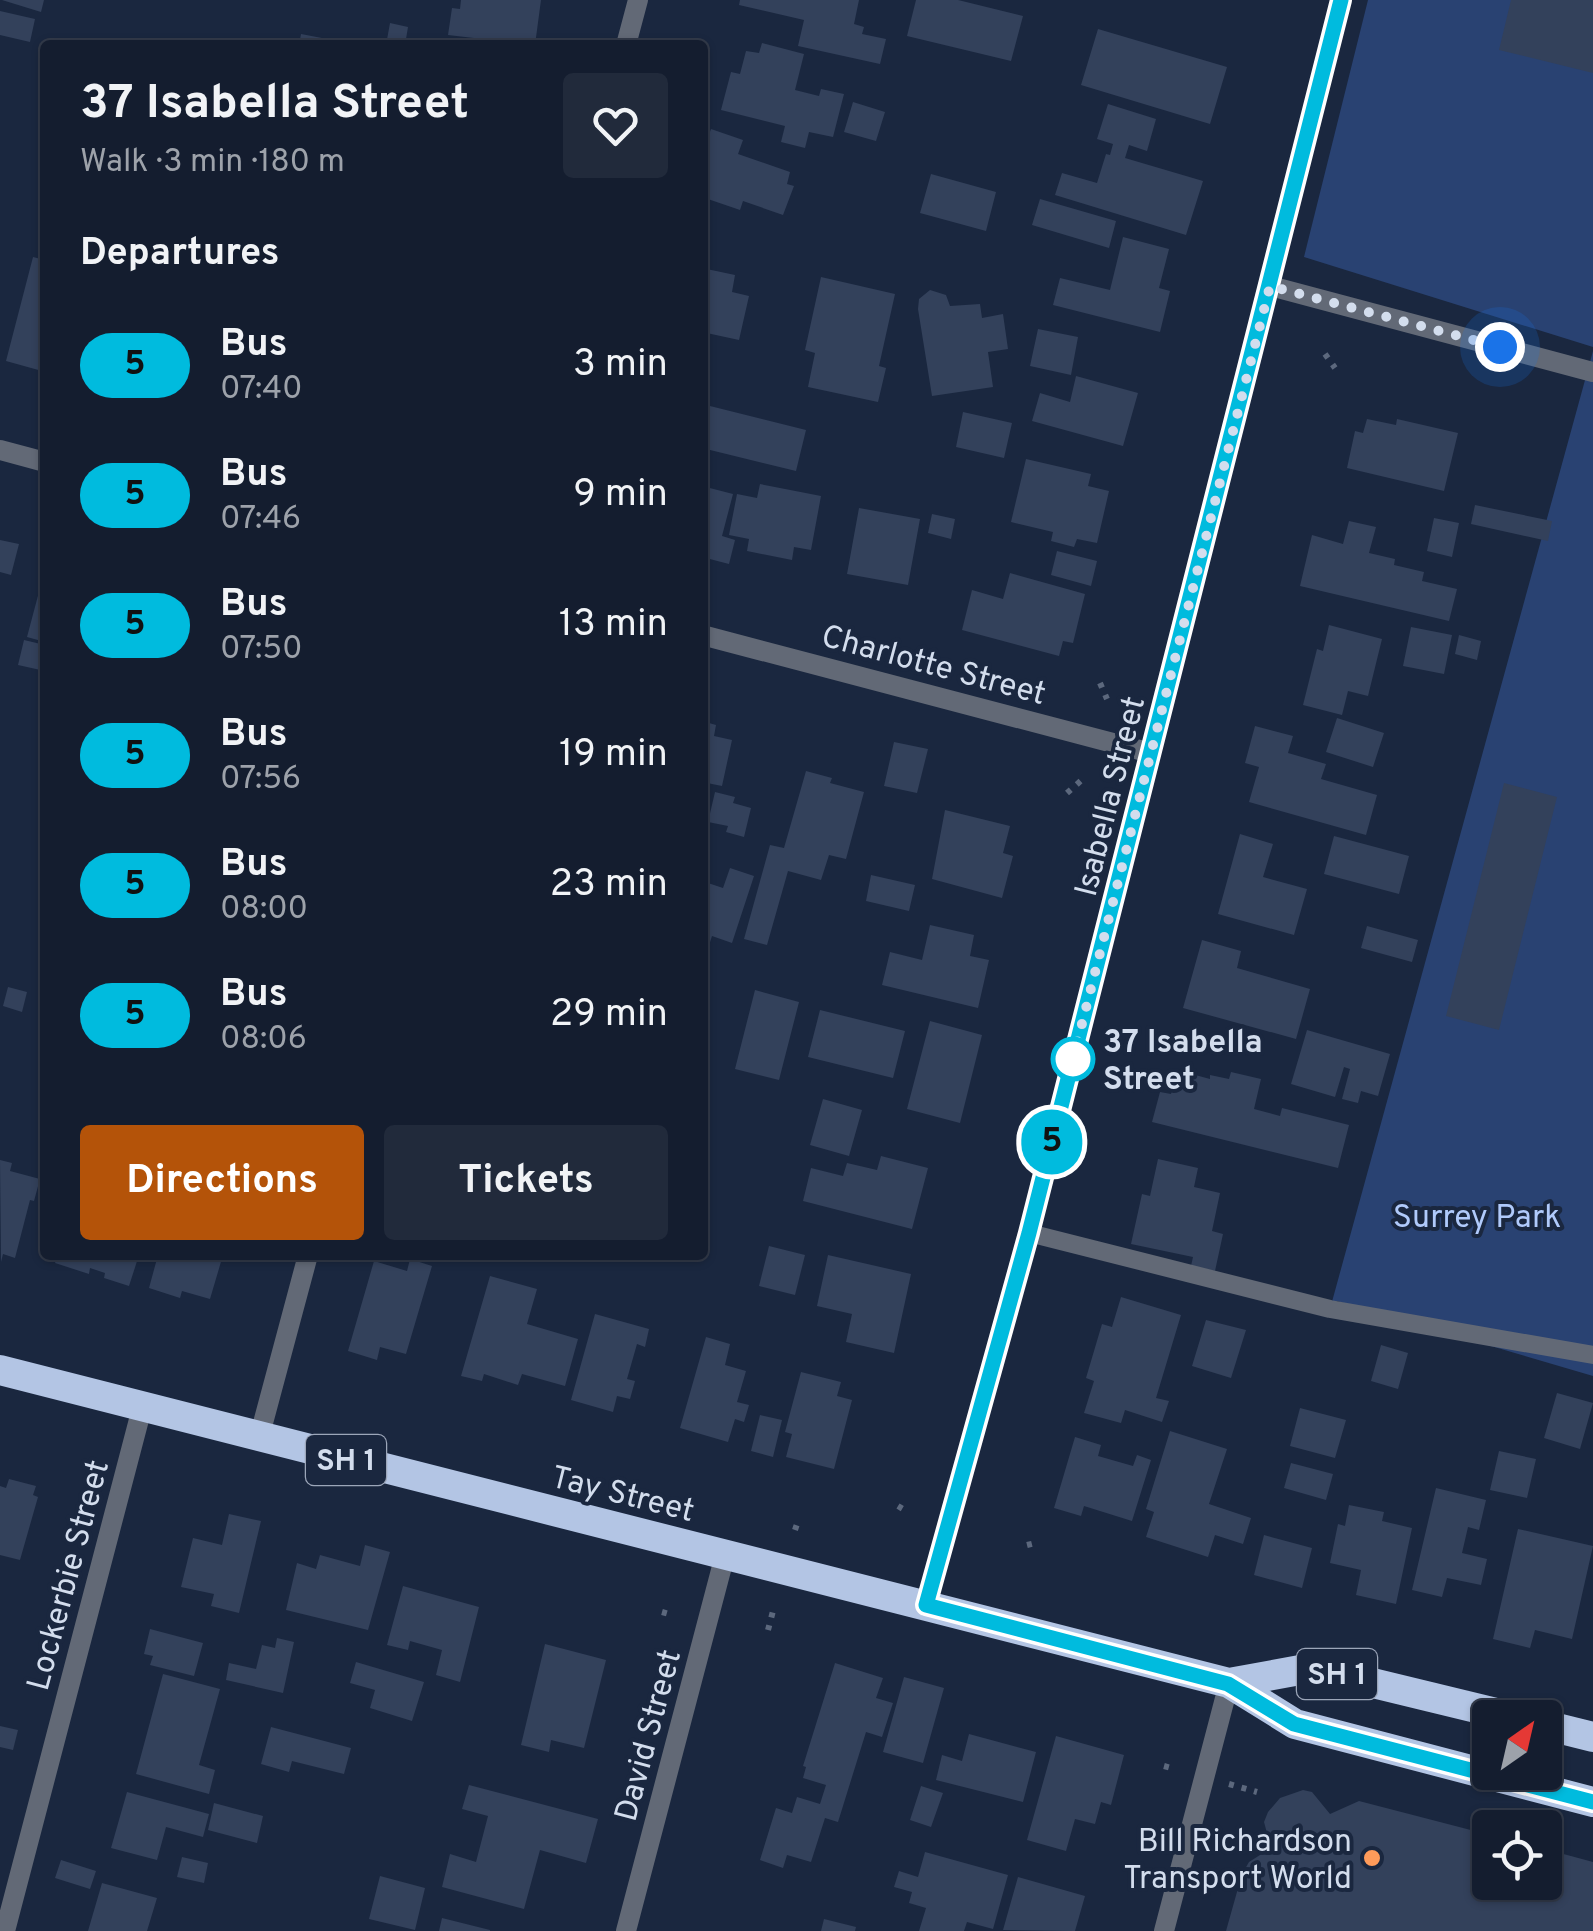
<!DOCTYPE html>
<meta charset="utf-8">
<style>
:root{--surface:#141d2f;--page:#212a3b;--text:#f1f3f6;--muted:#9da2aa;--line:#333b4b;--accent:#b45309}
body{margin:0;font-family:Overpass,sans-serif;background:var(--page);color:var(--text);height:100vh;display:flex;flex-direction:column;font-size:38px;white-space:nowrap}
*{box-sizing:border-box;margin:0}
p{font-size:32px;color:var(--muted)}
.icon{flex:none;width:55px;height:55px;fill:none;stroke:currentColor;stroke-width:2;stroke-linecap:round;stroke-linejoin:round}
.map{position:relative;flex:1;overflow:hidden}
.sheet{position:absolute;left:40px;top:40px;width:668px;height:1220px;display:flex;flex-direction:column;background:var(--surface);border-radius:10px;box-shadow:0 2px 8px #0004,0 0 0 2px var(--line)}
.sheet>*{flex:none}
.badge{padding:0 20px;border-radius:32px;font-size:35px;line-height:65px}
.needle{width:65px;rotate:34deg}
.tools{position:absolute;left:1472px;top:1700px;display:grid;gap:20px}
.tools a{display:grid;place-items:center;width:90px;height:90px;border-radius:10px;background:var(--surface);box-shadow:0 2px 8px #0004,0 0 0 2px var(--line);font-size:50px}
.you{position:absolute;width:50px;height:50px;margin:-25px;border:8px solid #fff;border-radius:50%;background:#1a73e8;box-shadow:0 0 0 15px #1a73e833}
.map>.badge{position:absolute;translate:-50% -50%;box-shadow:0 0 0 5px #fff}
h2{padding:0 40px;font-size:38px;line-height:90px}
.round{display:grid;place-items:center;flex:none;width:105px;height:105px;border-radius:10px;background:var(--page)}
.headline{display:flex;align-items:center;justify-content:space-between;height:170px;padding:0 40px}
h1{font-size:48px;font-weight:700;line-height:75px}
.cta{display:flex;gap:20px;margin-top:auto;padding:20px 40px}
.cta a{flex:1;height:115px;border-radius:10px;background:var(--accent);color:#fff;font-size:40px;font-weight:700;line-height:115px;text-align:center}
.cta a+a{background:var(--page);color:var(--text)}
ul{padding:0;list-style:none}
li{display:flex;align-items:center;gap:30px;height:130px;padding:0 40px}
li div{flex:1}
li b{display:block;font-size:38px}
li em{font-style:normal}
li .badge{min-width:110px;font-weight:700;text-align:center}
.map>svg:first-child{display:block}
.green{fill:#294272}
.building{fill:#33415b}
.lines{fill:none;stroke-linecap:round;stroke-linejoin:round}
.path{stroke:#5c687d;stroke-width:6;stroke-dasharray:5 8;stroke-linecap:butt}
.lane{stroke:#626976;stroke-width:18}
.street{stroke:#626976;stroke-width:20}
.secondary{stroke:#838ea2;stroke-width:20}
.highway{stroke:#b3c5e4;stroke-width:30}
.line-casing{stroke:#fff;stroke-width:22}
.line{stroke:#00bbde;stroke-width:15}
.walk{stroke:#d3dded;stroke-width:10;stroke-dasharray:0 18}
.stop-dot{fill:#fff;stroke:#00bbde;stroke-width:5}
.poi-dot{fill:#ff9b5a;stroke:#1a273f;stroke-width:4}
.labels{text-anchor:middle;stroke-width:8;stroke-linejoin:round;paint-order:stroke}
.shield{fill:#1a273f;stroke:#9ca6b9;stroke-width:2.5}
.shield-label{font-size:30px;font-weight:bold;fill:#d3dded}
.street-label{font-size:32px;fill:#d3dded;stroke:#1a273f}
.stop-label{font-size:32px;font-weight:bold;fill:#d3dded;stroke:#1a273f;text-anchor:start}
.park-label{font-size:32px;fill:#b0cafb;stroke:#1a273f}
.poi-label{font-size:32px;fill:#d3dded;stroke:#1a273f;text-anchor:end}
</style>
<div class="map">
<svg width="1593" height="1931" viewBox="0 0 1593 1931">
<rect width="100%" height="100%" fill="#1a273f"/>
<path class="green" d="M1368 0H1593V347L1304 257Z
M1593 351V1376L1337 1301 1330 1309Z"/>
<path class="building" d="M2 0H44L41 12Z
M461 0H541L535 45 448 35 452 8 460 9Z
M740 0H859L854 24 864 27 862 34 886 39 880 64 798 46 804 20 739 5Z
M916 0H958L1023 16 1011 61 907 36Z
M1511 0H1593V73L1499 50Z
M0 11 35 19 30 42 0 35Z
M390 23 408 27 405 45H386Z
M1098 29 1227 67 1210 124 1081 85Z
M301 34 348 43V45H299Z
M762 43 804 54 795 90 819 96 821 89 844 94 833 137 809 132 805 148 781 142 785 126 721 110 731 72 740 74 746 51 759 53Z
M853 102 885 112 876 141 844 132Z
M1108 104 1156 119 1147 151 1129 145 1125 158 1203 181 1186 235 1055 195 1062 173 1097 183 1106 154 1110 155 1113 144 1097 139Z
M711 129 743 140 738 154 790 172 787 184 794 186 783 215 743 201 740 210 702 197V153Z
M931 174 996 192 986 231 920 213Z
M1040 199 1116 221 1109 248 1032 225Z
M1123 237 1169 249 1159 288 1170 291 1160 332 1053 305 1060 278 1110 290Z
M33 257 45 260V366L42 371 6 361Z
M702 268 735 275 732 292 749 296 739 340 702 332Z
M821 277 895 294 879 366 886 368 878 402 808 387 815 353 805 350Z
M930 290 946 295 950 306 980 304 982 318 1003 314 1008 349 988 352 993 387 932 396 918 309 919 299Z
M1038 329 1078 337 1071 375 1030 366Z
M1076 376 1138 393 1123 446 1032 421 1040 393 1070 402Z
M702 404 806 430 796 471 702 448Z
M963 412 1012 423 1004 458 956 447Z
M1367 419 1396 425 1397 419 1458 433 1444 491 1347 468 1355 431 1363 433Z
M1026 459 1091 474 1088 486 1109 491 1097 543 1077 539 1074 547 1051 541 1053 532 1011 522Z
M760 484 821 496 811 550 794 547 792 560 747 551 749 539 729 535 737 494 757 498Z
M702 486 733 494 722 536 735 540 729 564 702 557Z
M1475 505 1552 521 1548 541 1471 524Z
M859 508 920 519 908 585 847 574Z
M932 514 955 519 951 539 928 533Z
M1434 518 1459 523 1452 557 1427 551Z
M1349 521 1376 527 1369 553 1395 559 1394 565 1424 572 1422 581 1457 589 1449 621 1300 586 1312 535 1343 544Z
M0 540 19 544 11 575 0 572Z
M1057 551 1097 561 1091 586 1051 575Z
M44 573H45V642L27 637Z
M1010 573 1085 594 1073 643 1063 641 1059 656 962 630 972 590 1003 599Z
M1329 625 1382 639 1368 696 1348 691 1342 715 1303 705 1317 649 1323 651Z
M1411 627 1452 635 1444 674 1403 666Z
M1459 635 1481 641 1477 660 1455 654Z
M24 640 45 645V671L18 665Z
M1337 718 1384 733 1373 767 1326 752Z
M702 721 716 725 714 736 732 740 722 786 702 782Z
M1255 726 1293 736 1288 753 1326 764 1321 779 1377 795 1366 835 1249 802 1259 767 1245 763Z
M894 742 928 749 917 793 884 786Z
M806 771 832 778 830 783 864 792 846 859 829 855 821 880 788 871 767 945 744 939 770 845 784 848Z
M1504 783 1557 797 1499 1030 1446 1016Z
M715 792 735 797 733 803 751 808 744 837 726 832 728 826 708 822Z
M945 810 1010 826 1003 853 1013 856 1002 898 932 879Z
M1240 834 1273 844 1263 877 1307 889 1294 935 1218 914Z
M1334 836 1409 856 1399 894 1324 874Z
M730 868 754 876 732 943 712 936 706 955 702 953V881L723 888Z
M871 875 915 885 909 911 866 901Z
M930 925 974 935 970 956 989 960 978 1008 882 985 890 952 922 960Z
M1367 926 1418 940 1412 962 1361 948Z
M1202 940 1241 951 1237 968 1310 989 1296 1039 1183 1008Z
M8 987 27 992 22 1012 3 1006Z
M755 990 799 1002 779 1080 735 1069Z
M820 1010 905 1031 893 1078 808 1057Z
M930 1021 982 1035 960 1123 907 1109Z
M1307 1030 1390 1054 1378 1096 1361 1091 1358 1103 1342 1099 1350 1069 1344 1067 1335 1097 1291 1084Z
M1177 1070 1210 1079V1075L1229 1079 1231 1072 1261 1079 1254 1109 1280 1116 1282 1108 1349 1125 1338 1168 1152 1122 1160 1092 1171 1094Z
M823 1099 862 1110 849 1156 810 1145Z
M881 1156 928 1168 912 1229 803 1201 811 1168 843 1176 847 1163 877 1170Z
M1158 1159 1198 1168 1194 1187 1220 1193 1212 1231 1223 1234 1215 1271 1191 1266 1193 1257 1131 1244 1142 1194 1150 1196Z
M0 1160 12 1163 10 1171 40 1179 34 1201 30 1200 15 1258 3 1254 1 1262Z
M769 1246 805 1255 795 1295 759 1286Z
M58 1255H139L129 1286 104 1278 105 1273 90 1268 89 1274 55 1263Z
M158 1255H223L210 1299 182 1291 180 1298 149 1288Z
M828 1255 911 1274 894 1353 846 1342 852 1314 817 1306Z
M410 1259 432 1266 406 1354 380 1347 377 1360 348 1351 374 1261 407 1271Z
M490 1276 537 1289 527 1324 578 1339 565 1386 522 1374 518 1385 484 1374 482 1381 461 1376Z
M1121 1297 1181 1315 1156 1398 1169 1401 1162 1422 1125 1410 1121 1423 1084 1413 1094 1381 1086 1378 1102 1324 1112 1327Z
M595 1314 649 1329 645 1347 637 1344 627 1379 635 1381 630 1399 617 1396 613 1412 571 1400Z
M1206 1320 1246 1330 1231 1378 1192 1366Z
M706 1337 730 1344 725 1365 746 1371 737 1402 749 1405 744 1422 735 1419 728 1442 680 1428Z
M1381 1345 1408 1353 1398 1389 1371 1381Z
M801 1372 841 1382 837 1396 852 1400 834 1469 786 1457 792 1434 785 1432Z
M1557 1393 1593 1403 1580 1449 1544 1438Z
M1300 1408 1346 1420 1335 1458 1290 1446Z
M760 1415 782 1420 773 1457 751 1451Z
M1170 1431 1227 1449 1209 1504 1251 1518 1243 1544 1215 1535 1208 1557 1146 1537 1154 1512 1146 1509Z
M1075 1437 1101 1445 1098 1456 1133 1466 1137 1455 1151 1460 1132 1521 1084 1506 1081 1516 1054 1508Z
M1499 1451 1536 1459 1527 1498 1490 1490Z
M1291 1463 1333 1474 1326 1500 1284 1488Z
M9 1479 36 1486 33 1495 38 1497 20 1560 0 1555V1486L6 1488Z
M1436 1488 1486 1500 1479 1530 1468 1527 1462 1553 1487 1559 1481 1585 1447 1578 1442 1597 1412 1590Z
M1349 1505 1384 1512 1382 1521 1412 1528 1396 1604 1356 1595 1361 1570 1330 1563 1338 1524 1345 1526Z
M229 1514 261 1521 239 1613 211 1606 214 1594 181 1587 193 1538 222 1545Z
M1518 1529 1593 1546 1572 1639 1535 1630 1530 1648 1493 1639Z
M1264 1535 1312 1548 1302 1588 1254 1575Z
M365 1545 390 1552 368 1630 286 1610 297 1563 316 1569 320 1555 360 1566Z
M403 1586 479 1607 460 1682 436 1675 442 1650 410 1641 408 1650 387 1645Z
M150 1629 203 1643 194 1676 150 1665 153 1656 144 1654Z
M277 1638 294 1642 283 1693 226 1680 229 1663 256 1669 262 1645 275 1648Z
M545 1644 606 1660 584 1748 551 1740 549 1752 521 1745Z
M356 1662 424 1682 412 1721 370 1708 375 1690 350 1683Z
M835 1663 883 1678 876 1698 893 1703 882 1737 866 1732 838 1822 825 1818 811 1862 787 1855 783 1868 760 1860 776 1808 792 1813 797 1797 820 1804 826 1785 803 1778 806 1767 803 1766Z
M163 1674 220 1689 199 1765 215 1770 209 1794 136 1774Z
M904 1677 944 1688 923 1763 883 1752Z
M0 1726 18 1730 13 1750 0 1747Z
M271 1727 351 1748 344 1774 292 1761 289 1772 261 1764Z
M969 1734 1036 1752 1023 1802 936 1780 942 1755 962 1761Z
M1056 1736 1124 1755 1111 1805 1101 1802 1095 1824 1075 1819 1066 1851 1027 1840Z
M469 1785 598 1819 586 1863 540 1850 524 1909 442 1887 450 1854 476 1862 488 1816 462 1809Z
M921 1786 943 1793 931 1827 910 1820Z
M1303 1790 1312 1792 1330 1814 1359 1801 1490 1835V1882H1545V1849L1593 1862V1931H1226L1242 1874 1249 1862 1271 1848 1264 1822 1268 1812 1280 1798Z
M127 1792 209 1814 203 1837 166 1827 157 1860 111 1848Z
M214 1803 263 1816 257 1843 208 1830Z
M925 1852 1008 1875 993 1929 967 1922 964 1931H919L926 1908 909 1903 912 1892 894 1887 899 1871 918 1877Z
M182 1857 208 1863 204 1883 177 1877Z
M61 1860 96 1871 90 1889 55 1878Z
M380 1876 425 1888 415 1930 369 1919Z
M1018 1877 1085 1896 1075 1931 1003 1930Z
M102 1883 157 1898 147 1931H88Z
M442 1918 490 1930V1931H439Z
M824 1919 856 1927 855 1931H821Z"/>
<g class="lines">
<path class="path" d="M1325 354 1335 368
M1100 683 1107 699
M1067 793 1084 778
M898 1506 903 1509
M795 1530 797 1524
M1027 1545 1039 1542
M662 1612 669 1614
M768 1630 773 1611
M1164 1766 1175 1769
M1229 1784 1257 1792"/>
<path class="lane" d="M1029 1233 1330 1309 1593 1355"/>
<path class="street" d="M626 45 638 0
M1270 286 1593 372
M0 450 45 462
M702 635 1151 753
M259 1438 308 1255
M5 1931 142 1408
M626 1931 725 1555
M1164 1931 1229 1683"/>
<path class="secondary" d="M926 1605 1029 1233 1341 0"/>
<path class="highway" d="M0 1370 1229 1683 1295 1724 1593 1802
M1229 1683 1311 1668 1517 1718
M1545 1725 1593 1737"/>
</g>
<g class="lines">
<defs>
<path id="line" d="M1341 0 1029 1233 926 1605 1228 1684 1294 1724 1593 1802"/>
</defs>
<use href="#line" class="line-casing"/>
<use href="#line" class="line"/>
<path class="walk" d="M1073 1059 1270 286 1500 347"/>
</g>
<circle class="stop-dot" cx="1073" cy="1059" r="20"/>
<circle class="poi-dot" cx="1372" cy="1858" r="10"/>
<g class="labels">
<g class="shield">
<rect x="306" y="1435" width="80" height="50" rx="8"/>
<rect x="1297" y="1649" width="80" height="50" rx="8"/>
</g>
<g class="shield-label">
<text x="346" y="1470">SH 1</text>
<text x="1337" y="1684">SH 1</text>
</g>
<g class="street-label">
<text transform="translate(934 664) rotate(15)" y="11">Charlotte Street</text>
<text transform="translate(1109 796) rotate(-76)" y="11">Isabella Street</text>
<text transform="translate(623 1493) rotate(14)" y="11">Tay Street</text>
<text transform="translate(67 1575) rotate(-75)" y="11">Lockerbie Street</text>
<text transform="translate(647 1735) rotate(-75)" y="11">David Street</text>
</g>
<g class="stop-label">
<text x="1103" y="1052">37 Isabella<tspan x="1103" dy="37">Street</tspan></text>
</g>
<g class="park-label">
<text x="1477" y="1227">Surrey Park</text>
</g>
<g class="poi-label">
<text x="1352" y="1851">Bill Richardson<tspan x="1352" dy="37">Transport World</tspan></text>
</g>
</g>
</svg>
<div class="tools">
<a><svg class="needle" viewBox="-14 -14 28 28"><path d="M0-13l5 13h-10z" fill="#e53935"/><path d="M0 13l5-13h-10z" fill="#9da2aa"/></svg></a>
<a><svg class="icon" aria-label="locate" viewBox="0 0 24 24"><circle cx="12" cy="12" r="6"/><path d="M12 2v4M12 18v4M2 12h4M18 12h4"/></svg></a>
</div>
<div class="you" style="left:1500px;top:347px"></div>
<b class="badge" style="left:1052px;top:1142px;background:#00bbde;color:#111">5</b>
<section class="sheet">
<div class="headline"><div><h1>37 Isabella Street</h1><p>Walk · 3 min · 180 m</p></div><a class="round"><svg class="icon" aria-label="heart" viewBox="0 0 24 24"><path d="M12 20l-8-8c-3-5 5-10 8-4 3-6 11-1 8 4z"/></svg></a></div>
<h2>Departures</h2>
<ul>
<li><span class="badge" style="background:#00bbde;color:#111">5</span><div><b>Bus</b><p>07:40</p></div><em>3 min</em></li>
<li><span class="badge" style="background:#00bbde;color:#111">5</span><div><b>Bus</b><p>07:46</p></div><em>9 min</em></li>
<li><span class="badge" style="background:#00bbde;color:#111">5</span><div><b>Bus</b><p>07:50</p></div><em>13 min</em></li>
<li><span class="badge" style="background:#00bbde;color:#111">5</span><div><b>Bus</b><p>07:56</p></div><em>19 min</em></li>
<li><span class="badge" style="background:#00bbde;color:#111">5</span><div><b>Bus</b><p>08:00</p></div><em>23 min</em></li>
<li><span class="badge" style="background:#00bbde;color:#111">5</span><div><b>Bus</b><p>08:06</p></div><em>29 min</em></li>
</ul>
<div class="cta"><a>Directions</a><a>Tickets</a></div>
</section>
</div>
